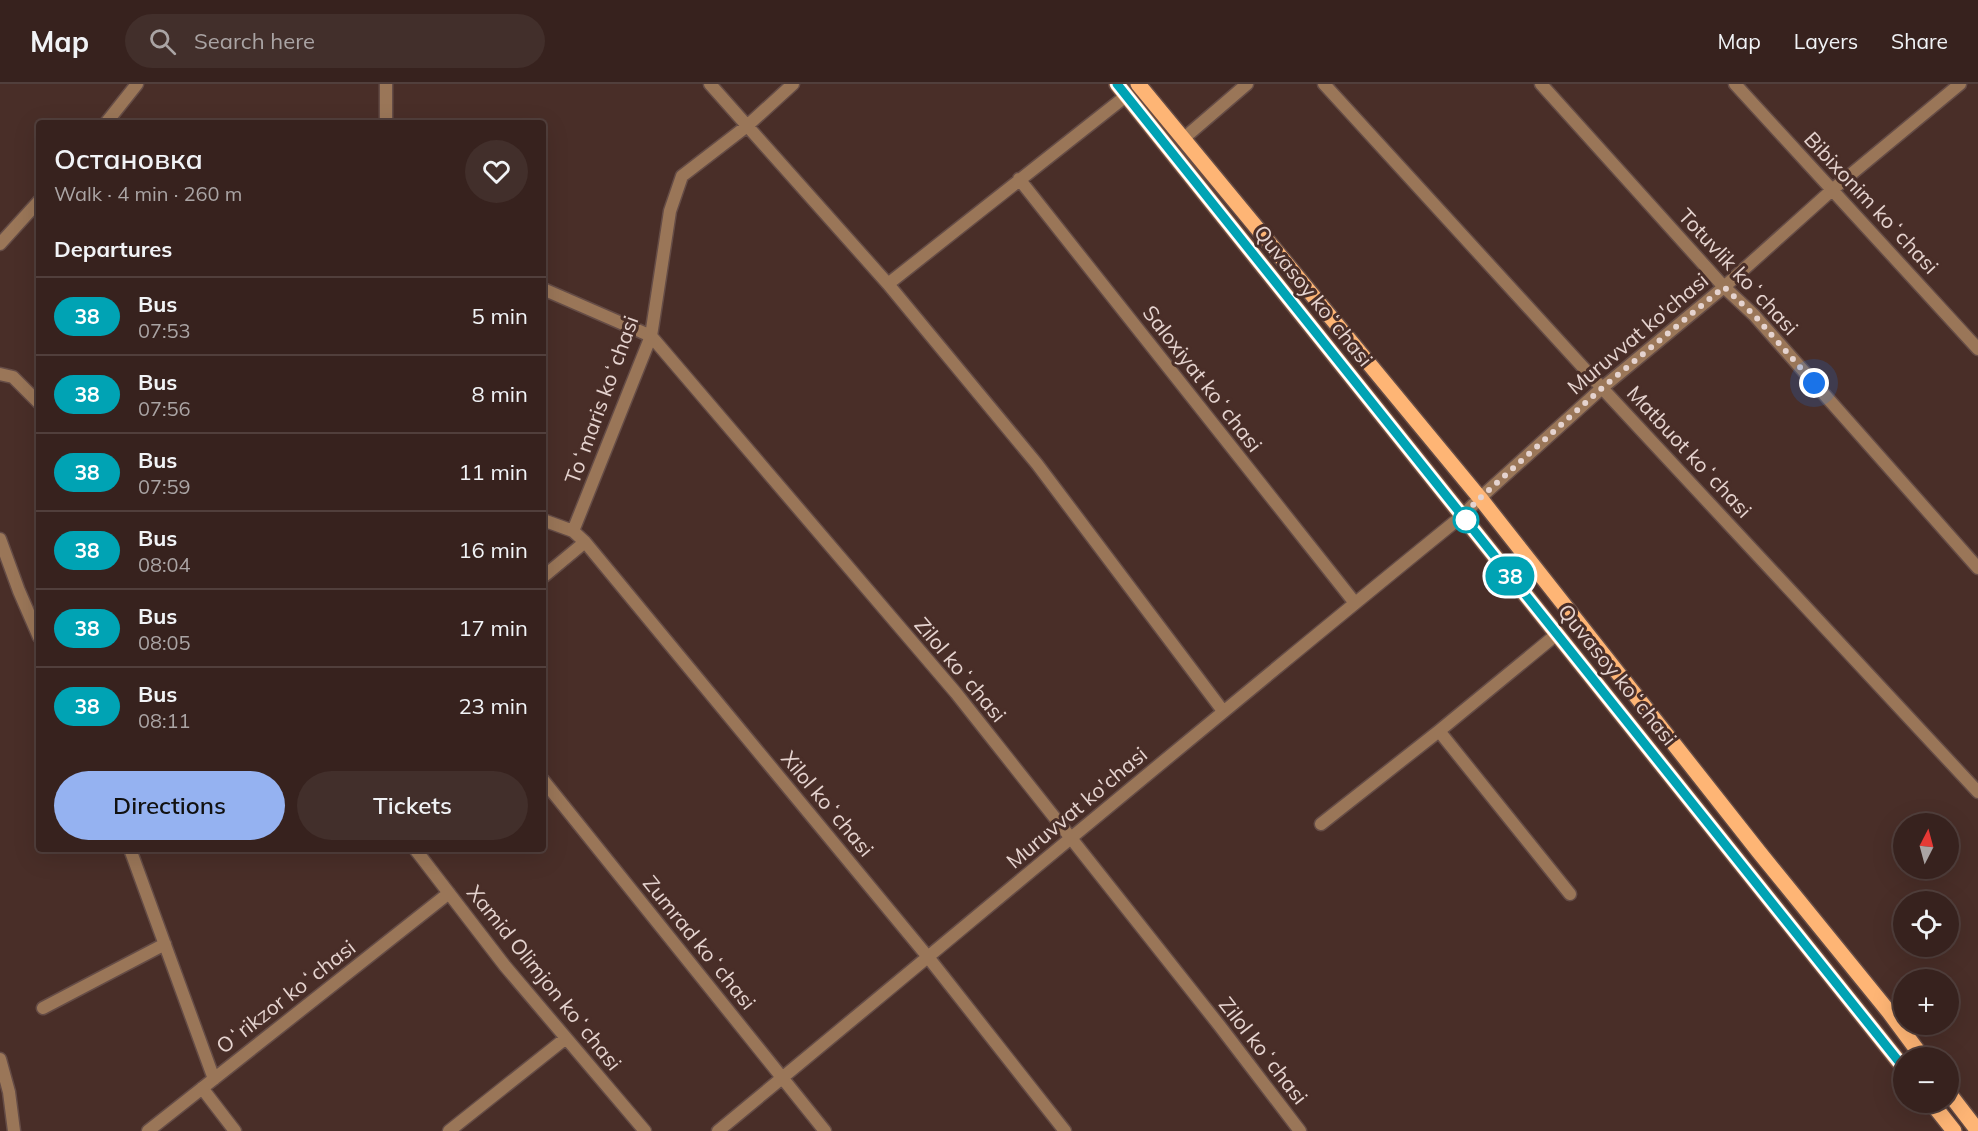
<!DOCTYPE html>
<meta charset="utf-8">
<style>
:root{--surface:#37221e;--page:#422f2b;--text:#f1f3f6;--muted:#aaa4a4;--line:#513f3c;--accent:#95b2f1}
body{margin:0;font-family:Mulish,sans-serif;background:var(--page);color:var(--text);height:100vh;display:flex;flex-direction:column;font-size:22px;white-space:nowrap}
*{box-sizing:border-box;margin:0}
p{font-size:20px;color:var(--muted)}
.icon{flex:none;width:33px;height:33px;fill:none;stroke:currentColor;stroke-width:2;stroke-linecap:round;stroke-linejoin:round}
.map{position:relative;flex:1;overflow:hidden}
.panel{position:absolute;left:36px;top:36px;width:510px;height:732px;display:flex;flex-direction:column;background:var(--surface);border-radius:6px;box-shadow:0 6px 24px #0002,0 0 0 2px var(--line)}
.panel>*{flex:none}
.badge{padding:0 12px;border-radius:20px;font-size:21px;line-height:39px}
.needle{width:39px;rotate:6deg}
.buttons{position:absolute;left:1893px;top:729px;display:grid;gap:12px}
.buttons a{display:grid;place-items:center;width:66px;height:66px;border-radius:50%;background:var(--surface);box-shadow:0 6px 24px #0002,0 0 0 2px var(--line);font-size:30px}
.you{position:absolute;width:30px;height:30px;margin:-15px;border:4px solid #fff;border-radius:50%;background:#1a73e8;box-shadow:0 0 0 9px #1a73e833}
.map>.badge{position:absolute;translate:-50% -50%;box-shadow:0 0 0 3px #fff}
h2{padding:0 18px;font-size:22px;line-height:54px}
.round{display:grid;place-items:center;flex:none;width:63px;height:63px;border-radius:32px;background:var(--page)}
.head{display:flex;align-items:center;justify-content:space-between;height:102px;padding:0 18px}
h1{font-size:28px;font-weight:600;line-height:45px}
.button{display:flex;gap:12px;margin-top:auto;padding:12px 18px}
.button a{flex:1;height:69px;border-radius:36px;background:var(--accent);color:#111;font-size:24px;font-weight:600;line-height:69px;text-align:center}
.button a+a{background:var(--page);color:var(--text)}
ul{padding:0;list-style:none}
li{display:flex;align-items:center;gap:18px;height:78px;padding:0 18px;border-top:2px solid var(--line)}
li div{flex:1}
li b{display:block;font-size:22px}
li em{font-style:normal}
li .badge{min-width:66px;font-weight:700;text-align:center}
header{display:flex;align-items:center;gap:36px;box-sizing:border-box;height:84px;padding:0 30px;background:var(--surface);border-bottom:2px solid var(--line)}
header strong{font-size:28px}
nav{display:flex;gap:33px;margin-inline-start:auto;font-size:21px}
.search{width:420px;height:54px;background:var(--page);display:flex;align-items:center;gap:15px;box-sizing:border-box;padding:0 21px;border-radius:33px;color:var(--muted);font-size:22px}
.map>svg:first-child{display:block}
.lines{fill:none;stroke-linecap:round;stroke-linejoin:round}
.minor-casing{stroke:#654c46;stroke-width:15}
.tertiary-casing{stroke:#654c46;stroke-width:15}
.primary-casing{stroke:#654c46;stroke-width:18}
.minor{stroke:#9a7658;stroke-width:12}
.tertiary{stroke:#9a7658;stroke-width:12}
.primary{stroke:#feb575;stroke-width:15}
.line-casing{stroke:#fff;stroke-width:14}
.line{stroke:#00a3b4;stroke-width:9}
.walk{stroke:#e5d3cf;stroke-width:6;stroke-dasharray:0 10.8}
.stop-dot{fill:#fff;stroke:#00a3b4;stroke-width:3}
.labels{text-anchor:middle;stroke-width:6;stroke-linejoin:round;paint-order:stroke}
.street-label{font-size:21px;fill:#e5d3cf;stroke:#492e28}
</style>
<header>
<strong>Map</strong>
<div class="search"><svg class="icon" aria-label="search" viewBox="0 0 24 24"><circle cx="10" cy="10" r="6"/><path d="M15 15l6 6"/></svg>Search here</div>
<nav><a>Map</a><a>Layers</a><a>Share</a></nav>
</header>
<div class="map">
<svg width="1978" height="1047" viewBox="0 0 1978 1047">
<rect width="100%" height="100%" fill="#492e28"/>
<g class="lines">
<defs>
<path id="minor" d="M710 0 888 200 1037 380 1223 627
M1324 0 1602 304 1978 708
M1541 0 1724 203 1754 231 1978 484
M1735 0 1978 265
M386 39V0
M1183 55 1247 0
M1019 95 1355 519
M888 200 1126 12
M543 205 651 252 956 609 1219 941 1300 1047
M0 290 13 293 39 319
M543 436 573 447 585 458 928 873 1065 1047
M573 447 651 252 670 127 682 92 747 42 793 0
M0 455 19 507 39 553
M543 493 585 458
M1439 647 1570 810
M543 696 825 1047
M1321 740 1439 647 1557 550
M130 765 214 995
M415 765 505 882 645 1047
M43 924 165 860
M0 975 9 1008 14 1047
M202 1004 235 1047
M148 1047 449 809
M449 1047 566 954
M718 1047C966 842 1212 635 1462 432L1480 414 1602 304 1724 203 1832 106 1960 0"/>
<path id="tertiary" d="M106 39 137 0
M0 160 39 117"/>
<path id="primary" d="M1117 0 1904 984
M1138 0 1480 414 1759 768 1889 928 1923 974
M1948 1008 1978 1047
M1931 1018 1954 1047"/>
</defs>
<use href="#minor" class="minor-casing"/>
<use href="#tertiary" class="tertiary-casing"/>
<use href="#primary" class="primary-casing"/>
<use href="#minor" class="minor"/>
<use href="#tertiary" class="tertiary"/>
<use href="#primary" class="primary"/>
</g>
<g class="lines">
<defs>
<path id="line" d="M1117 0 1904 984"/>
</defs>
<use href="#line" class="line-casing"/>
<use href="#line" class="line"/>
<path class="walk" d="M1466 436 1462 432 1480 414 1602 304 1724 203 1754 231 1814 299"/>
</g>
<circle class="stop-dot" cx="1466" cy="436" r="12"/>
<g class="labels">
<g class="street-label">
<text transform="translate(1871 119) rotate(47)" y="7">Bibixonim koʻchasi</text>
<text transform="translate(1738 188) rotate(47)" y="7">Totuvlik koʻchasi</text>
<text transform="translate(1313 212) rotate(51)" y="7">Quvasoy koʻchasi</text>
<text transform="translate(1638 250) rotate(-40)" y="7">Muruvvat ko'chasi</text>
<text transform="translate(1202 295) rotate(52)" y="7">Saloxiyat koʻchasi</text>
<text transform="translate(602 316) rotate(-70)" y="7">Toʻmaris koʻchasi</text>
<text transform="translate(1689 368) rotate(47)" y="7">Matbuot koʻchasi</text>
<text transform="translate(960 586) rotate(50)" y="7">Zilol koʻchasi</text>
<text transform="translate(1617 591) rotate(51)" y="7">Quvasoy koʻchasi</text>
<text transform="translate(827 720) rotate(50)" y="7">Xilol koʻchasi</text>
<text transform="translate(1077 724) rotate(-40)" y="7">Muruvvat ko'chasi</text>
<text transform="translate(699 859) rotate(51)" y="7">Zumrad koʻchasi</text>
<text transform="translate(544 894) rotate(51)" y="7">Xamid Olimjon koʻchasi</text>
<text transform="translate(286 913) rotate(-38)" y="7">Oʻrikzor koʻchasi</text>
<text transform="translate(1263 967) rotate(52)" y="7">Zilol koʻchasi</text>
</g>
</g>
</svg>
<div class="buttons">
<a><svg class="needle" viewBox="-14 -14 28 28"><path d="M0-13l5 13h-10z" fill="#e53935"/><path d="M0 13l5-13h-10z" fill="#aaa4a4"/></svg></a>
<a><svg class="icon" aria-label="locate" viewBox="0 0 24 24"><circle cx="12" cy="12" r="6"/><path d="M12 2v4M12 18v4M2 12h4M18 12h4"/></svg></a>
<a>+</a>
<a>−</a>
</div>
<div class="you" style="left:1814px;top:299px"></div>
<b class="badge" style="left:1510px;top:492px;background:#00a3b4;color:#fff">38</b>
<section class="panel">
<div class="head"><div><h1>Остановка</h1><p>Walk · 4 min · 260 m</p></div><a class="round"><svg class="icon" aria-label="heart" viewBox="0 0 24 24"><path d="M12 20l-8-8c-3-5 5-10 8-4 3-6 11-1 8 4z"/></svg></a></div>
<h2>Departures</h2>
<ul>
<li><span class="badge" style="background:#00a3b4;color:#fff">38</span><div><b>Bus</b><p>07:53</p></div><em>5 min</em></li>
<li><span class="badge" style="background:#00a3b4;color:#fff">38</span><div><b>Bus</b><p>07:56</p></div><em>8 min</em></li>
<li><span class="badge" style="background:#00a3b4;color:#fff">38</span><div><b>Bus</b><p>07:59</p></div><em>11 min</em></li>
<li><span class="badge" style="background:#00a3b4;color:#fff">38</span><div><b>Bus</b><p>08:04</p></div><em>16 min</em></li>
<li><span class="badge" style="background:#00a3b4;color:#fff">38</span><div><b>Bus</b><p>08:05</p></div><em>17 min</em></li>
<li><span class="badge" style="background:#00a3b4;color:#fff">38</span><div><b>Bus</b><p>08:11</p></div><em>23 min</em></li>
</ul>
<div class="button"><a>Directions</a><a>Tickets</a></div>
</section>
</div>
